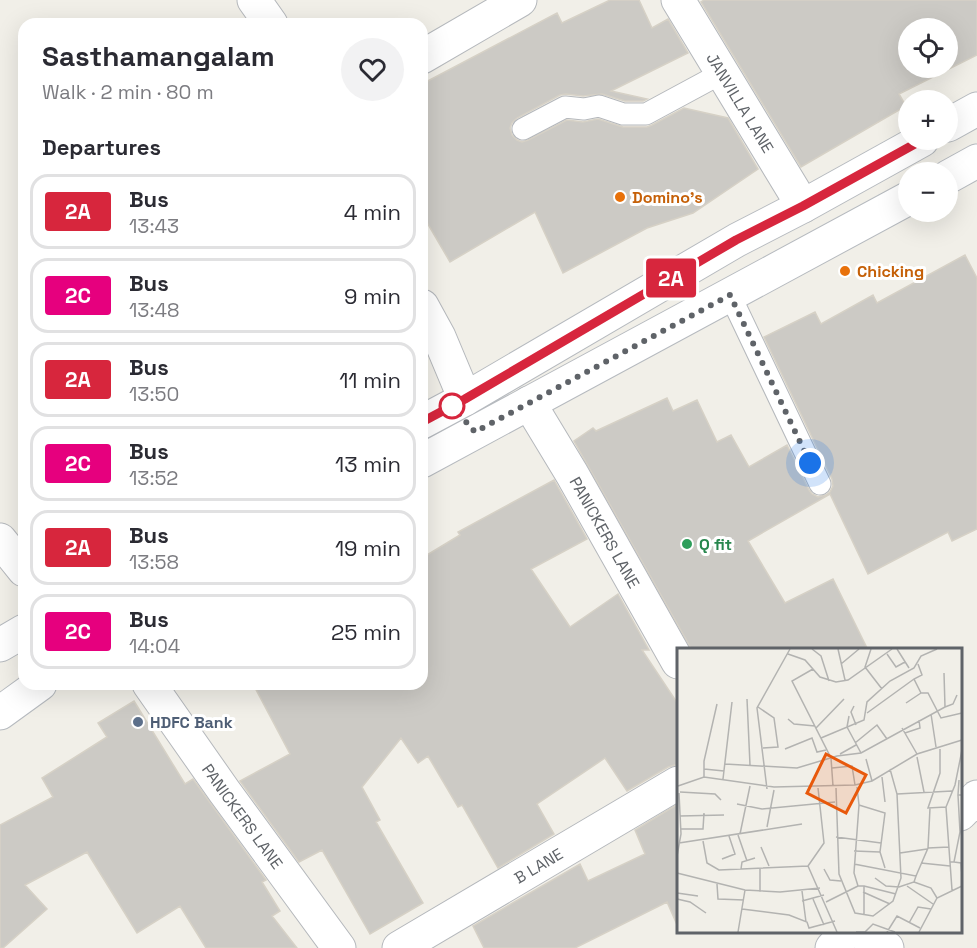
<!DOCTYPE html>
<meta charset="utf-8">
<style>
:root{--surface:#fff;--page:#f2f2f3;--text:#2b2b33;--muted:#7c7c81;--line:#e1e1e2}
body{margin:0;font-family:"Space Grotesk",sans-serif;background:var(--page);color:var(--text);height:100vh;display:flex;flex-direction:column;font-size:22px;white-space:nowrap}
*{box-sizing:border-box;margin:0}
p{font-size:20px;color:var(--muted)}
.icon{flex:none;width:33px;height:33px;fill:none;stroke:currentColor;stroke-width:2;stroke-linecap:round;stroke-linejoin:round}
.map{position:relative;flex:1;overflow:hidden}
.panel{position:absolute;left:18px;top:18px;width:410px;height:672px;display:flex;flex-direction:column;background:var(--surface);border-radius:18px;box-shadow:0 6px 24px #0002}
.panel>*{flex:none}
.badge{padding:0 12px;border-radius:4px;font-size:21px;line-height:39px}
.tools{position:absolute;left:898px;top:18px;display:grid;gap:12px}
.tools a{display:grid;place-items:center;width:60px;height:60px;border-radius:50%;background:var(--surface);box-shadow:0 6px 24px #0002;font-size:30px}
.you{position:absolute;width:30px;height:30px;margin:-15px;border:4px solid #fff;border-radius:50%;background:#1a73e8;box-shadow:0 0 0 9px #1a73e833}
.map>.badge{position:absolute;translate:-50% -50%;box-shadow:0 0 0 3px #fff}
h2{padding:0 24px;font-size:22px;line-height:54px}
.round{display:grid;place-items:center;flex:none;width:63px;height:63px;border-radius:32px;background:var(--page)}
.overview{display:flex;align-items:center;justify-content:space-between;height:102px;padding:0 24px}
h1{font-size:28px;font-weight:700;line-height:45px}
ul{padding:0;list-style:none}
li{display:flex;align-items:center;gap:18px;height:75px;margin:0 12px 9px;padding:0 12px;border:3px solid var(--line);border-radius:18px}
li div{flex:1}
li b{display:block;font-size:22px}
li em{font-style:normal}
li .badge{min-width:66px;font-weight:700;text-align:center}
.map>svg:first-child{display:block}
.building{fill:#cccac5;stroke:#d6d1c6;stroke-width:1.5;fill-rule:evenodd}
.lines{fill:none;stroke-linecap:round;stroke-linejoin:round}
.lane-casing{stroke:#b5b8bc;stroke-width:23}
.street-casing{stroke:#b5b8bc;stroke-width:35}
.secondary-casing{stroke:#b6babf;stroke-width:35}
.lane{stroke:#fff;stroke-width:21}
.street{stroke:#fff;stroke-width:33}
.secondary{stroke:#fff;stroke-width:33}
.line-casing{stroke:#fff;stroke-width:14}
.line{stroke:#d7263d;stroke-width:9}
.walk{stroke:#5f6368;stroke-width:6;stroke-dasharray:0 10.8}
.food-dot{fill:#e8710a;stroke:#fff;stroke-width:2}
.stop-dot{fill:#fff;stroke:#d7263d;stroke-width:3}
.leisure-dot{fill:#2e9e5b;stroke:#fff;stroke-width:2}
.service-dot{fill:#5c6f8a;stroke:#fff;stroke-width:2}
.labels{text-anchor:middle;stroke-width:6;stroke-linejoin:round;paint-order:stroke}
.street-label{font-size:16px;fill:#5f6368;stroke:#fff}
.food-label{font-size:16px;font-weight:bold;fill:#c56008;stroke:#fff;text-anchor:start}
.leisure-label{font-size:16px;font-weight:bold;fill:#27864d;stroke:#fff;text-anchor:start}
.service-label{font-size:16px;font-weight:bold;fill:#4e5e75;stroke:#fff;text-anchor:start}
.inset-road{fill:none;stroke:#b3b3b1;stroke-width:1.5}
.view{fill:#e8590c;fill-opacity:0.15;stroke:#e8590c;stroke-width:3}
.inset-edge{fill:none;stroke:#5f6368;stroke-width:3}
</style>
<div class="map">
<svg width="977" height="948" viewBox="0 0 977 948">
<rect width="100%" height="100%" fill="#f1efe8"/>
<path class="building" d="M610 0H639L652 28 668 19 688 53 611 91 647 99 643 101H625L602 94 583 96 566 94 560 95 517 118 512 123 510 128 512 135 517 140 522 142 528 140 567 120 583 122 598 119 623 127H647L652 125 684 108 728 118 758 169 693 213 647 228 563 273 535 212 450 262 422 214V84L557 13 562 23Z
M704 0H977V55L899 94 906 106 801 167 701 2ZM909 28H948V68H909Z
M965 255 977 278V529L952 541 948 532 868 574 830 494 748 541 785 603 833 579 868 650H692L574 441 593 428 596 431 667 398 673 411 697 400 717 442 731 435 749 467 787 445 809 490 812 494 818 497 826 495 830 492 833 486 832 479 764 337 815 312 821 324 873 295 877 303Z
M554 480 587 539 531 569 570 627 618 594 649 650H642L678 704V764L668 767 627 791 605 758 537 804 554 834 498 868 462 805 458 807 428 756 418 763 401 738 362 787 380 820 376 822 423 903 370 934 322 850 299 862 240 781 290 754 253 684H422V558L460 535 458 532Z
M134 701 185 784 193 779 266 880 262 882 280 911 272 916 297 948H206L180 906 137 933 87 852 25 885 47 909 3 948H0V825L53 797 42 778 107 737 98 723Z
M678 804V927L667 902 575 948H484L473 926 580 864 588 881 645 854 635 830Z"/>
<g class="lines">
<defs>
<path id="lane" d="M523 129 565 107 584 109 599 106 623 114H646L722 73
M730 295 820 484"/>
<g id="street">
<path d="M254 0 271 24"/>
<path id="s1" d="M678 0 803 206"/>
<path d="M422 57 520 0"/>
<path d="M422 306 439 337 465 399"/>
<path id="s2" d="M529 403 572 474 678 662"/>
<path d="M0 540 24 570"/>
<path id="s3" d="M149 684 224 791 339 948"/>
<path d="M960 814 977 797"/>
<path d="M860 932 887 948"/>
<path id="s4" d="M399 948 678 783"/>
<path d="M832 948 846 932"/>
</g>
<path id="secondary" d="M948 125 977 109
M948 177 977 161
M422 422 465 399 737 240 803 206 922 140
M422 461 909 198
M0 645 24 631
M0 713 40 684"/>
</defs>
<use href="#lane" class="lane-casing"/>
<use href="#street" class="street-casing"/>
<use href="#secondary" class="secondary-casing"/>
<use href="#lane" class="lane"/>
<use href="#street" class="street"/>
<use href="#secondary" class="secondary"/>
</g>
<g class="lines">
<defs>
<path id="line" d="M422 422 465 399 736 240 803 206 922 140"/>
</defs>
<use href="#line" class="line-casing"/>
<use href="#line" class="line"/>
<path class="walk" d="M452 406 475 432 730 295 810 463"/>
</g>
<g class="food-dot">
<circle cx="620" cy="197" r="6"/>
<circle cx="845" cy="271" r="6"/>
</g>
<circle class="stop-dot" cx="452" cy="406" r="12"/>
<circle class="leisure-dot" cx="687" cy="544" r="6"/>
<circle class="service-dot" cx="138" cy="722" r="6"/>
<g class="labels">
<g class="street-label">
<text dy="6" stroke="none"><textPath href="#s1" startOffset="120">JANVILLA LANE</textPath></text>
<text dy="6" stroke="none"><textPath href="#s2" startOffset="150">PANICKERS LANE</textPath></text>
<text dy="6" stroke="none"><textPath href="#s3" startOffset="162">PANICKERS LANE</textPath></text>
<text dy="6" stroke="none"><textPath href="#s4" startOffset="162">B LANE</textPath></text>
</g>
<g class="food-label">
<text x="632" y="203">Domino's</text>
<text x="857" y="277">Chicking</text>
</g>
<g class="leisure-label">
<text x="699" y="550">Q fit</text>
</g>
<g class="service-label">
<text x="150" y="728">HDFC Bank</text>
</g>
</g>
<g transform="translate(677 648)">
<rect width="285" height="285" fill="#f1efe8"/>
<path class="inset-road" d="M135 1 144 8 152 33M161 1 168 32M194 1 188 19 205 41M220 1 232 20M111 6 128 12 143 29 159 34 171 32 215 1M210 6 219 19 228 14M164 16 182 1M241 16 245 27 237 31 244 45H251L264 70 285 65M136 21 115 33 154 110 156 138M70 51 73 117M229 55 244 45M177 58 174 64 179 77M81 59 97 70 101 99 86 100M268 59 276 56 280 47M190 65 237 31M254 66 259 99M172 68 170 79 184 105M111 71 117 76 138 78M139 80 167 51M225 80 240 106M228 85 243 80 242 72M144 90 187 72 190 54 213 33 237 20 244 8 260 1M178 95 200 77 210 91M108 101 135 90 140 104 149 102M263 101V125L251 160 269 159M163 106 179 97M240 109 247 144M189 111 195 133M48 116 120 120 160 108 184 105 268 59 267 25M155 120 175 118 178 137M27 121 47 123M27 129V113L40 56M205 129 208 154M46 131 55 54M282 132 281 147H285M1 138 27 129 97 139 178 137 195 133 240 106 285 92M180 139 182 157M159 140 162 226 178 265 196 268 216 253 224 230 220 146 213 121M90 141 80 60 113 1M3 144 38 146 44 152M220 146 275 143M60 156 85 161 158 154M3 168 47 167M90 179 97 142M4 181H26L27 165M63 186 73 138M61 187 70 213M159 189 204 195M26 193 30 215 42 222 131 218 160 284M2 195 125 176M84 199 92 218M251 200 272 199M177 203 203 204M223 205 250 201M0 208 4 186 2 145M45 211 58 206 52 188M273 214H277L283 184 281 147M277 214 284 215 285 228M244 215 273 218M177 216 239 228 237 234 222 239 209 238 198 230M131 218 147 195 141 140M64 221 65 214 78 210M147 221 153 232 164 233M0 225 68 242 103 244 143 240M239 228 251 200 253 160M237 234 254 240 260 250M40 236 41 251 67 252M187 238 219 246M230 238 256 256M275 242 269 159 278 137 285 102M125 243 129 274M83 244V220M186 244 213 256M0 245 21 248M0 251 13 254 29 265M136 251 147 277M125 253 147 247M149 254 181 238M65 261 112 267 130 274 132 280 158 273M187 267V238H181L177 225 182 157 208 165 203 204 208 220M232 275 241 259 254 261M61 284 68 242M179 284H188L196 276 218 284M210 284 220 268 243 280M242 284 260 250 285 238"/>
<path class="view" d="M149 106 189 127 169 165 130 145Z"/>
<rect width="285" height="285" class="inset-edge"/>
</g>
</svg>
<div class="tools">
<a><svg class="icon" aria-label="locate" viewBox="0 0 24 24"><circle cx="12" cy="12" r="6"/><path d="M12 2v4M12 18v4M2 12h4M18 12h4"/></svg></a>
<a>+</a>
<a>−</a>
</div>
<div class="you" style="left:810px;top:463px"></div>
<b class="badge" style="left:671px;top:278px;background:#d7263d;color:#fff">2A</b>
<section class="panel">
<div class="overview"><div><h1>Sasthamangalam</h1><p>Walk · 2 min · 80 m</p></div><a class="round"><svg class="icon" aria-label="heart" viewBox="0 0 24 24"><path d="M12 20l-8-8c-3-5 5-10 8-4 3-6 11-1 8 4z"/></svg></a></div>
<h2>Departures</h2>
<ul>
<li><span class="badge" style="background:#d7263d;color:#fff">2A</span><div><b>Bus</b><p>13:43</p></div><em>4 min</em></li>
<li><span class="badge" style="background:#e6007e;color:#fff">2C</span><div><b>Bus</b><p>13:48</p></div><em>9 min</em></li>
<li><span class="badge" style="background:#d7263d;color:#fff">2A</span><div><b>Bus</b><p>13:50</p></div><em>11 min</em></li>
<li><span class="badge" style="background:#e6007e;color:#fff">2C</span><div><b>Bus</b><p>13:52</p></div><em>13 min</em></li>
<li><span class="badge" style="background:#d7263d;color:#fff">2A</span><div><b>Bus</b><p>13:58</p></div><em>19 min</em></li>
<li><span class="badge" style="background:#e6007e;color:#fff">2C</span><div><b>Bus</b><p>14:04</p></div><em>25 min</em></li>
</ul>
</section>
</div>
